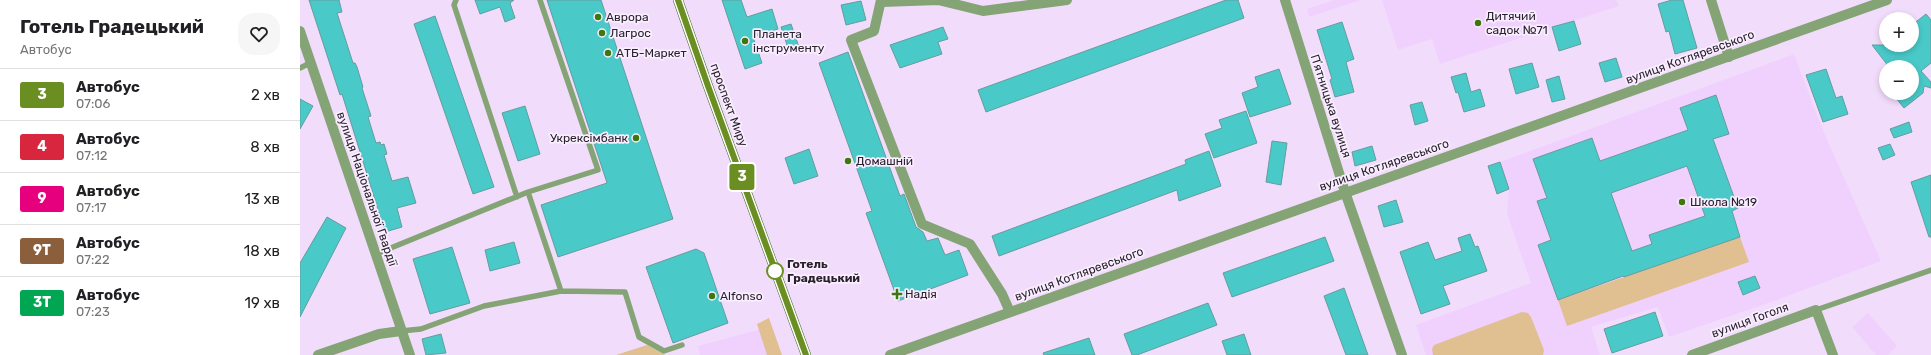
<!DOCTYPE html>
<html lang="uk">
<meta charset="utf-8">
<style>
:root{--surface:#fff;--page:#f6f6f6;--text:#202124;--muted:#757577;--line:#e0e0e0}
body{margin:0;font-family:Rubik,sans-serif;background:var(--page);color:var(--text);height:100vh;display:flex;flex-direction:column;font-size:15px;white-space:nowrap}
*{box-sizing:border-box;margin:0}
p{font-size:13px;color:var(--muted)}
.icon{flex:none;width:22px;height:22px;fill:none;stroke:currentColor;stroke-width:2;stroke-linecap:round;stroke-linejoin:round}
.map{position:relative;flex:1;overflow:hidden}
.side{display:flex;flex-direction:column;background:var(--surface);width:300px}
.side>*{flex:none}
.badge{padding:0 8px;border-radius:3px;font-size:14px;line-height:26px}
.fabs{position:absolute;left:1579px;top:12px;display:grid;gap:8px}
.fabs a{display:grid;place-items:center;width:40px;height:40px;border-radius:50%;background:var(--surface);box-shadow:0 2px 6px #0003;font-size:20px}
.map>.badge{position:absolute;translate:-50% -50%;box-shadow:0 0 0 2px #fff}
.round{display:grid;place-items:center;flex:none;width:42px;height:42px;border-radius:16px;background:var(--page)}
.overview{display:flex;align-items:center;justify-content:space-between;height:68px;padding:0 20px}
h1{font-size:19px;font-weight:700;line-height:30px}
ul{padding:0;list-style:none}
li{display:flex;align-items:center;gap:12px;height:52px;padding:0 20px;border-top:1px solid var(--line)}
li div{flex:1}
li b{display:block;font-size:15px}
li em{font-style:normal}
li .badge{min-width:44px;font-weight:700;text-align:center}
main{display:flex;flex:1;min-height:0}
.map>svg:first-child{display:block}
.built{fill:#f0d1fe}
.green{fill:#e0bf90}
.building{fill:#4ac9c9;stroke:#649d9d;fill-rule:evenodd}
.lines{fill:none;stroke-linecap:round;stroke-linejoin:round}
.service{stroke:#85a475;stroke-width:5.5}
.minor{stroke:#85a475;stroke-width:10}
.tertiary{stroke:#85a475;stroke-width:10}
.primary{stroke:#3c691f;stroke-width:10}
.line-casing{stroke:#fff;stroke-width:9}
.line{stroke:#6b8e23;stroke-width:6}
.poi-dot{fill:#3d780f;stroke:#f9eefe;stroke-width:1.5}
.stop-dot{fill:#fff;stroke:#6b8e23;stroke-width:2}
.labels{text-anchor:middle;stroke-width:3.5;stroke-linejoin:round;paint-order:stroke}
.poi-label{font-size:12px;fill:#2a202e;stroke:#f9eefe;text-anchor:start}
.street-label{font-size:12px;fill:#2a202e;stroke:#f9eefe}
.stop-label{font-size:12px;font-weight:bold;fill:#2a202e;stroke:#f9eefe;text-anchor:start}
</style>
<main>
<section class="side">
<div class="overview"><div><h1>Готель Градецький</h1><p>Автобус</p></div><a class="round"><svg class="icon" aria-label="heart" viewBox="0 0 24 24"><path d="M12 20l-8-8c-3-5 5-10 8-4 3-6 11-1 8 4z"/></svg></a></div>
<ul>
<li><span class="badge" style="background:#6b8e23;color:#fff">3</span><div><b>Автобус</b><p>07:06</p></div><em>2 хв</em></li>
<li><span class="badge" style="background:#d7263d;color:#fff">4</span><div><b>Автобус</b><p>07:12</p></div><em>8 хв</em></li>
<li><span class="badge" style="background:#e6007e;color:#fff">9</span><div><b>Автобус</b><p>07:17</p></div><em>13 хв</em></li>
<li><span class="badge" style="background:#8b5e3c;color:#fff">9Т</span><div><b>Автобус</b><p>07:22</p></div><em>18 хв</em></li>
<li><span class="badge" style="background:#00a651;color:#fff">3Т</span><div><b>Автобус</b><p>07:23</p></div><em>19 хв</em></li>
</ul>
</section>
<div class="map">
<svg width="1631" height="355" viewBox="0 0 1631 355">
<rect width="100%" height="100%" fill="#f2dcfb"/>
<path class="built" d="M1034 0H1061L1009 17 1007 9Z
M1082 0H1316L1319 6 1140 64 1132 39 1098 50Z
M1494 54 1522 128 1581 261 1474 301 1369 337 1358 307 1291 327 1300 355H1126L1116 325 1231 283 1207 214 1209 189 1200 162Z
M1568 313 1597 346 1588 355H1576L1552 327Z
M469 327 479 355H400L398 346Z"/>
<path class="green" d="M1440 237 1449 262 1267 326 1258 300Z
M1222 312 1228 313 1231 317 1244 350 1243 355H1133L1132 349 1134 345Z
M469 318 482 355H467L457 324Z
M347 345 365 355H316Z"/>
<path class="building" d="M9 0H39L42 12 37 13 53 63H55L57 67 63 87 62 88 71 116 68 117 76 143 80 142 81 145 84 144 87 154 84 155 92 181 108 177 116 203 97 208 102 227 85 232 42 94 40 95Z
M175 0H214L210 3 215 18 205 22 200 7 180 14Z
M247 0H301L373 219 258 257 241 205 307 183Z
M422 0H441L447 17 472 9 478 29 453 37 462 63 445 69Z
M926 0H938L944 18 686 112 678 90Z
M1372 0H1383L1397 48 1375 54 1369 31 1366 32 1358 4Z
M561 1 566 20 546 25 541 5Z
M1626 14 1631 20V63L1621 71 1631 82V88L1624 86 1623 93 1604 108 1592 93H1612V67H1589L1572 45H1612V25Z
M135 16 194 187 173 194 114 24Z
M1274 21 1281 44 1259 51 1252 27Z
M1042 22 1054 59 1046 62 1054 92 1035 97 1030 80 1032 79 1017 30Z
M491 24 499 47 489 51 481 27Z
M643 27 648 39 638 42 642 54 600 68 590 45Z
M548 52 600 196 604 194 616 227 623 232 627 241 638 238 645 255 659 250 668 275 598 301 566 213 572 211 519 63Z
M1316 58 1322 77 1305 82 1299 63Z
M1232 63 1239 87 1216 94 1209 69Z
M979 69 991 104 950 117 942 93 958 87 955 77Z
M1526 69 1536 98 1542 96 1548 114 1523 122 1506 75Z
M1166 73 1171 92 1180 89 1185 106 1164 112 1158 92 1156 93 1151 77Z
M1259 76 1265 99 1252 102 1246 80Z
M1416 95 1429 134 1413 139 1438 208 1432 211 1440 237 1324 277 1323 276 1258 300 1238 245 1251 240 1237 201 1247 198 1233 159 1292 138 1300 161 1388 130 1380 108ZM1387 166 1405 216 1349 235 1352 244 1332 251 1311 193Z
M0 99 13 106 0 129Z
M1122 102 1128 121 1115 125 1110 105Z
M225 106 240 154 218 161 202 113Z
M946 111 957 143 914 158 905 134 922 128 919 120Z
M1609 122 1612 132 1594 138 1590 129Z
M972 141 987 143 981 185 966 182Z
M1590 144 1595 155 1583 160 1578 148Z
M1072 146 1076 160 1055 166 1052 152Z
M509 149 518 176 494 184 485 158Z
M909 151 921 186 879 201 877 190 699 256 692 236 886 164 885 160Z
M1200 162 1209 189 1197 194 1188 166Z
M1631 175V237H1629L1611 182Z
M1096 200 1103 222 1084 227 1078 206Z
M27 217 46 228 0 317V263Z
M1170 234 1175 247 1178 246 1187 271 1143 286 1150 304 1121 314 1100 252 1128 242 1135 260 1162 251 1158 238Z
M1025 237 1034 261 932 297 923 273Z
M214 242 220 263 190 271 185 250Z
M152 247 170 303 130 314 113 259Z
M396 249 404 253 428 323 373 343 346 267Z
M1455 276 1460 288 1443 295 1438 282Z
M1044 288 1068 355H1046L1024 296Z
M908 303 917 325 837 355H832L824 334Z
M1355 312 1363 336 1312 353 1304 329Z
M141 334 146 353 126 355 122 339Z
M944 334 951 355H927L922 341Z
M789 338 795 355H744L743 353Z"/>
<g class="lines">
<path class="service" d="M156 0 154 5 217 197
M0 68 10 63
M228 192 261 291
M76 254 228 192 298 170 240 0
M1516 310 1631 270
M101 331 121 329 184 306 261 291 325 292 339 337 364 351 382 345"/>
<path class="minor" d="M581 0 574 31 551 40 622 224 670 244 702 294 710 312
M985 0 1045 192 1102 355
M1411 0 1429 57
M582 2 638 0 683 11 767 0
M0 31 110 355
M18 355 79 334 101 331
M1392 355 1516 310 1533 355"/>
<path class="tertiary" d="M590 355 1587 0"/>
<path class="primary" d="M378 0 408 86 506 355"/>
</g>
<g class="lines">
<defs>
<path id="line" d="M378 0 408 86 506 355"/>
</defs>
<use href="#line" class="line-casing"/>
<use href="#line" class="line"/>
</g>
<g class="poi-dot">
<circle cx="298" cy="17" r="4"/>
<circle cx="1178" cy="23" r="4"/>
<circle cx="302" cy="33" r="4"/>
<circle cx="445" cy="41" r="4"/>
<circle cx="308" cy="53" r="4"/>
<circle cx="336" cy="138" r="4"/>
<circle cx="548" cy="161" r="4"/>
<circle cx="1382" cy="202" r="4"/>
<path d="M595 288h4v4h4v4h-4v4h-4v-4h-4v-4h4z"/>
<circle cx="412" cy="296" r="4"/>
</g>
<circle class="stop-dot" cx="475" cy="271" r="8"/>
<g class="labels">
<g class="poi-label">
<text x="1186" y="20">Дитячий<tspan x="1186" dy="14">садок №71</tspan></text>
<text x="306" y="21">Аврора</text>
<text x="310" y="37">Лагрос</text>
<text x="453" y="38">Планета<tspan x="453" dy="14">інструменту</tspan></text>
<text x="316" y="57">АТБ-Маркет</text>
<text x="328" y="142" text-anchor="end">Укрексімбанк</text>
<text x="556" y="165">Домашній</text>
<text x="1390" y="206">Школа №19</text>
<text x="605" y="298">Надія</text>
<text x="420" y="300">Alfonso</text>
</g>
<g class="street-label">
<text transform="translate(1390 57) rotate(-20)" y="4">вулиця Котляревського</text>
<text transform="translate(429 105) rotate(70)" y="4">проспект Миру</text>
<text transform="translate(1031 106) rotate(72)" y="4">Пʼятницька вулиця</text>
<text transform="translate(1084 165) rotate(-19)" y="4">вулиця Котляревського</text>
<text transform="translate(67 189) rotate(71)" y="4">вулиця Національної Гвардії</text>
<text transform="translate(779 274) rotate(-20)" y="4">вулиця Котляревського</text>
<text transform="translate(1450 320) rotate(-20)" y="4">вулиця Гоголя</text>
</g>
<g class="stop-label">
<text x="487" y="268">Готель<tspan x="487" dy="14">Градецький</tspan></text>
</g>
</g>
</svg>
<div class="fabs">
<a>+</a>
<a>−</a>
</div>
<b class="badge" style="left:442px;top:177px;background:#6b8e23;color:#fff">3</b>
</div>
</main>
